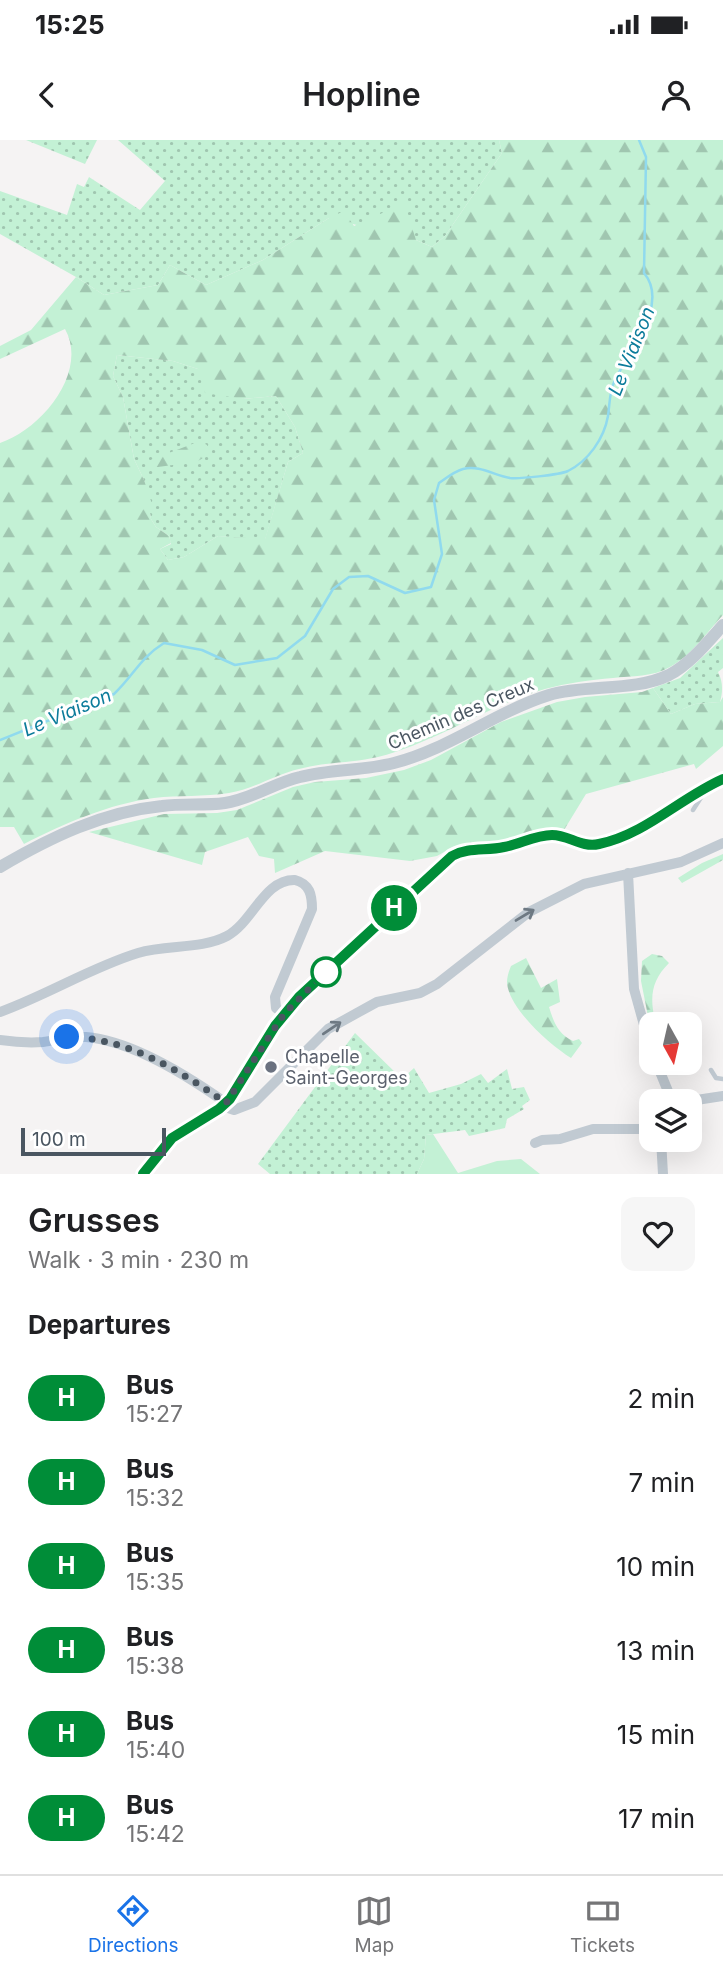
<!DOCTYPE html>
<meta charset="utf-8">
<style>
:root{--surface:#fff;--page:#f6f6f6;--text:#202124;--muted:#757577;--line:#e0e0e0;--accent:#1a73e8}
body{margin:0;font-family:Inter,sans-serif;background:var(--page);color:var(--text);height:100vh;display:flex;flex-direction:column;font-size:26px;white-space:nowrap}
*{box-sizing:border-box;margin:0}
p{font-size:23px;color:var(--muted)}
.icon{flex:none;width:38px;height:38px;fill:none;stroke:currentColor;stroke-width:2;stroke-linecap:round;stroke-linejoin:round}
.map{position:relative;height:1034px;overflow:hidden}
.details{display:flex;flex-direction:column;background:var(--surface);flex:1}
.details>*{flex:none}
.badge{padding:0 14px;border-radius:23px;font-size:24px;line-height:46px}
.needle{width:46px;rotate:172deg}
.fabs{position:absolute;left:639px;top:872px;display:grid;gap:14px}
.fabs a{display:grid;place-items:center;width:63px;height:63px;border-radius:14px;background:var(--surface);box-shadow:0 7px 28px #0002;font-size:35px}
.scale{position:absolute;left:21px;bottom:18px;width:145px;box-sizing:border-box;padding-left:7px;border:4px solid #4a5661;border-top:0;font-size:19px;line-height:24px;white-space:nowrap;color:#4a5661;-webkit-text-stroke:5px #fff;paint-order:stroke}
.you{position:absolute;width:35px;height:35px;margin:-18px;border:5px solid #fff;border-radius:50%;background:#1a73e8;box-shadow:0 0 0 10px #1a73e833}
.map>.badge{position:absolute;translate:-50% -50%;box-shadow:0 0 0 4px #fff}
h2{padding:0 28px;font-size:26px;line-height:63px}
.round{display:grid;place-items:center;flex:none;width:74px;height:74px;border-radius:14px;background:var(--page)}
.headline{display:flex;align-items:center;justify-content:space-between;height:119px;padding:0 28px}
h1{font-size:33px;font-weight:600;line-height:52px}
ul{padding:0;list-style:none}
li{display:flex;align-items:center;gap:21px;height:84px;padding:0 28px}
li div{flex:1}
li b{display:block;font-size:26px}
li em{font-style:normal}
li .badge{min-width:77px;font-weight:700;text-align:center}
.status{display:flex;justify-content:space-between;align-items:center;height:49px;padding:0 35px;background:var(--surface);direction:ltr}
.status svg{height:19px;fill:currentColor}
header{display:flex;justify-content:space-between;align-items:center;height:91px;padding:0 28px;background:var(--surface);font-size:32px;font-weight:600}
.dock{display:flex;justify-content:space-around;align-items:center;height:98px;border-top:2px solid var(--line);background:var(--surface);font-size:19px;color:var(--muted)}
.dock a{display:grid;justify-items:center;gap:4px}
.dock .current{color:var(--accent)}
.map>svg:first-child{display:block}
.grass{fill:url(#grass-dots)}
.forest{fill:url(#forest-firs);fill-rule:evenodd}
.park{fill:#c3f1d5}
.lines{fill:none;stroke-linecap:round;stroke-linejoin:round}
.stream{stroke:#90daee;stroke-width:2.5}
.service{stroke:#c1cad2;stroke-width:4.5}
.minor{stroke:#c1cad2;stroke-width:10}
.tertiary{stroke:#c1cad2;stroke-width:12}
.secondary{stroke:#c1cbd6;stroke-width:14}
.oneway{stroke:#6e7983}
.line-casing{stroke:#fff;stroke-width:16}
.line{stroke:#008d38;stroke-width:10}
.walk{stroke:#4a5661;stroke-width:7;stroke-dasharray:0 12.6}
.stop-dot{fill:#fff;stroke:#008d38;stroke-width:3.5}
.worship-dot{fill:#6b7280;stroke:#fff;stroke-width:2.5}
.labels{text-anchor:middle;stroke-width:6;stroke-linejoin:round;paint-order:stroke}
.street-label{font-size:18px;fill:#4a5661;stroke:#fff}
.worship-label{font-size:18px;fill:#5b616d;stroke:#fff;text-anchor:start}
.water-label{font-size:19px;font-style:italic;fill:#0c7c9b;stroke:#fff}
</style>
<div class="status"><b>15:25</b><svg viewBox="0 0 49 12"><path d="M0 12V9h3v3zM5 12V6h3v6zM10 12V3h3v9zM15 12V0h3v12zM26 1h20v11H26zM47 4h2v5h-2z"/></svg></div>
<header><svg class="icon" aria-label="back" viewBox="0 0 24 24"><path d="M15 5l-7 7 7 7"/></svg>Hopline<svg class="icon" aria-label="person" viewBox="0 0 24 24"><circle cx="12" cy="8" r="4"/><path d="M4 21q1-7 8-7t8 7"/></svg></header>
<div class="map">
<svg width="723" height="1034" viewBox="0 0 723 1034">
<defs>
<pattern id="grass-dots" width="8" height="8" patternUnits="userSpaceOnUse" patternTransform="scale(1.75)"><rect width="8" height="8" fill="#c3f1d5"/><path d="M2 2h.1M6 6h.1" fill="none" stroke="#a0c6b0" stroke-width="1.8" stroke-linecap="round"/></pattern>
<pattern id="forest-firs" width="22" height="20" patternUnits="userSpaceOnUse" patternTransform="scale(1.75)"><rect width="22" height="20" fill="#c3f1d5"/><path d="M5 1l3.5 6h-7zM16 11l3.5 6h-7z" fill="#a0c6b0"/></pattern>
</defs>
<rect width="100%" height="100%" fill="#f5f3f3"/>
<path class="grass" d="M26 0H97L85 24Z
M118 0H499L502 13 445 96 432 107 416 100 329 78 263 120 206 145 170 125 158 145 104 155 76 137 0 94V51L67 75 77 44 84 47 89 37 140 70 165 41Z
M117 215 173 221 198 229 243 259 276 256 295 287 303 313 288 322 265 400 218 396 184 417 168 420 160 409 171 404 169 396 156 387 151 379 144 340 134 319 123 257 113 236Z
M723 498V528L718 532C723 541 723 552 720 562L695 564 671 574 653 548 680 538Z
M355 893 402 939 414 928 429 953 461 944 481 934 488 943 507 929 512 949 524 947 530 960 522 966 524 969 507 979 505 988 469 996 465 990 426 995 424 1019 417 1034H270L258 1024Z"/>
<path class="forest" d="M499 0H723V475C707 492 691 516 670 527 653 537 632 536 613 538 590 540 567 543 545 549 486 566 437 602 378 617 352 623 324 622 299 629 274 635 254 649 229 653 204 657 179 655 154 658 109 664 65 683 24 704L14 687H0V303C41 290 89 232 65 189L0 219V206L31 190 76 137 104 155 158 145 170 125 206 145 263 120 329 78 344 71 354 86 404 63 416 100 432 107 445 96 502 13ZM117 215 173 221 198 229 205 253 243 259 276 256 295 287 303 313 288 322 265 399 218 396 184 417 168 420 160 409 171 403 169 396 156 387 151 379 150 372 152 364 144 340 134 319 123 257 113 236Z
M200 301 207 305V316L196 322 150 328 148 321Z
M653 548 671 574 695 564 720 562 723 557V606L696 629 694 624 586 654 564 690H536L499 703 465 704 453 707 437 716 410 721 325 711 275 733 274 719 259 716 248 697 205 712 202 725 89 692 164 674 217 673 237 670 293 647 315 642 366 638 404 630 431 620 501 582 557 562 585 557 642 552Z
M723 714V720L682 743 678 738 702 723Z
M652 814 662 816 669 823C651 841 649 858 656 884H651V891L641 841 642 821Z
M526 818 541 848 557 839 560 862 549 867C554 883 558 894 573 901L579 899 582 903 571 918C550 905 508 868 507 842 507 837 509 831 511 826Z"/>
<path class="park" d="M433 994 458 1033 497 1021 521 1019 540 1034H417L424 1019 426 995Z"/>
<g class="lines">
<path class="stream" d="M0 600 114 554C134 535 140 518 164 503L202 510 235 525 277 518 305 496 333 449 349 437 368 436 405 453 431 447 442 414 434 360 439 343C446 338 455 331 463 329 480 325 493 335 510 338 519 339 559 335 568 331 588 321 604 299 608 276 610 263 609 252 615 240 629 211 670 164 644 133L646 17 639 0"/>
<path class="service" d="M693 670 702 656
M711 930 716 938 723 939"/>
<path class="minor" d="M628 733 634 849 651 910
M0 872C47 855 92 827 138 813 167 804 200 810 227 796 253 782 264 739 295 740 310 744 312 755 312 769L275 857 276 868 284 874
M0 900C14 902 29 903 43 902 58 900 71 896 86 897 133 901 188 936 226 963
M656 922 672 961
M690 961 723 956
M222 966 234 970 255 962 328 889 377 862 420 853 437 844 529 772 584 744 681 722 723 703
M661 999 663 1034
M535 1003 542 1000 560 999 593 989H651"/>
<path class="tertiary" d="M0 727C51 697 103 672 162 666 183 663 204 666 225 663 252 659 274 643 300 637 331 629 363 631 394 623 449 609 495 572 549 555 587 544 634 552 669 535 690 524 707 503 723 485"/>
<path class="secondary" d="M143 1034 172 998 219 969 230 959 275 886 299 857 451 716C468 707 486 710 504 707 520 704 536 695 552 695 569 695 581 708 599 704 645 695 680 658 723 639"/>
</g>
<defs><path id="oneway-shaft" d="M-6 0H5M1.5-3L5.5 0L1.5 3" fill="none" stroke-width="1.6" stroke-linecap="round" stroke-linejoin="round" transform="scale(1.75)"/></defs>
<g class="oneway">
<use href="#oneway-shaft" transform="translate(525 775) rotate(-31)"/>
<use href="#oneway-shaft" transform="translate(332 888) rotate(-34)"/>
</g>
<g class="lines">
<defs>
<path id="line" d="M143 1034 172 998 219 969 230 959 275 886 299 857 452 716C468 707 486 711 504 707 520 704 536 695 552 695 569 695 581 708 599 704 646 694 680 658 723 639"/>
</defs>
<use href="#line" class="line-casing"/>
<use href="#line" class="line"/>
<path class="walk" d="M67 897C125 897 179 930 226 963L284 874 326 832"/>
</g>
<circle class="stop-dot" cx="326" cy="832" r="14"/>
<circle class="worship-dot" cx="271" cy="927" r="7"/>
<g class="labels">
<g class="street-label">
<text transform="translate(461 574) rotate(-23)" y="6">Chemin des Creux</text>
</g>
<g class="worship-label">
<text x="285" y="923">Chapelle<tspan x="285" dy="21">Saint-Georges</tspan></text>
</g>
<g class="water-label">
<text transform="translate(631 211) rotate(-68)" y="7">Le Viaison</text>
<text transform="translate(67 572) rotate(-23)" y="7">Le Viaison</text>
</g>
</g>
</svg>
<div class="fabs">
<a><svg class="needle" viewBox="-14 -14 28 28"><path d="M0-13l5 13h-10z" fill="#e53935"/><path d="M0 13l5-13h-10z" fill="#757577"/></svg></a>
<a><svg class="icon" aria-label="layers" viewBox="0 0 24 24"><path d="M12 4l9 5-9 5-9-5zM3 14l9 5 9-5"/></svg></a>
</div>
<div class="scale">100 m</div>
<div class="you" style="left:67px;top:897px"></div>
<b class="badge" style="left:394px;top:768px;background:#008d38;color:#fff">H</b>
</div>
<section class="details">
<div class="headline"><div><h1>Grusses</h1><p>Walk · 3 min · 230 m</p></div><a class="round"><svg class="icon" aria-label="heart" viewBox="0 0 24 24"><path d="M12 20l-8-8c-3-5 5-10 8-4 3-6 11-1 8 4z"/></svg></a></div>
<h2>Departures</h2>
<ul>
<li><span class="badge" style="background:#008d38;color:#fff">H</span><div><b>Bus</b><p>15:27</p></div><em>2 min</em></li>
<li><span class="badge" style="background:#008d38;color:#fff">H</span><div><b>Bus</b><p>15:32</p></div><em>7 min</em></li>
<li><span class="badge" style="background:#008d38;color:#fff">H</span><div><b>Bus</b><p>15:35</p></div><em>10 min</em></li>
<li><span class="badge" style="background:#008d38;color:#fff">H</span><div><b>Bus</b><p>15:38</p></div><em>13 min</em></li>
<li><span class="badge" style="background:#008d38;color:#fff">H</span><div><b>Bus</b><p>15:40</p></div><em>15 min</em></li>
<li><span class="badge" style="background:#008d38;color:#fff">H</span><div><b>Bus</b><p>15:42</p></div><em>17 min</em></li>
</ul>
</section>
<nav class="dock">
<a class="current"><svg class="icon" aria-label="directions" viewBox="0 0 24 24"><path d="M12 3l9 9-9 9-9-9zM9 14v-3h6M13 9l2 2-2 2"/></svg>Directions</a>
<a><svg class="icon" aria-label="map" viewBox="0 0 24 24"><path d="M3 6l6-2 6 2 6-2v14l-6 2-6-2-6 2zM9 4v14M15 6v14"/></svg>Map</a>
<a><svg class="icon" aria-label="tickets" viewBox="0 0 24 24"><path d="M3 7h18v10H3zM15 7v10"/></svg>Tickets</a>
</nav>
